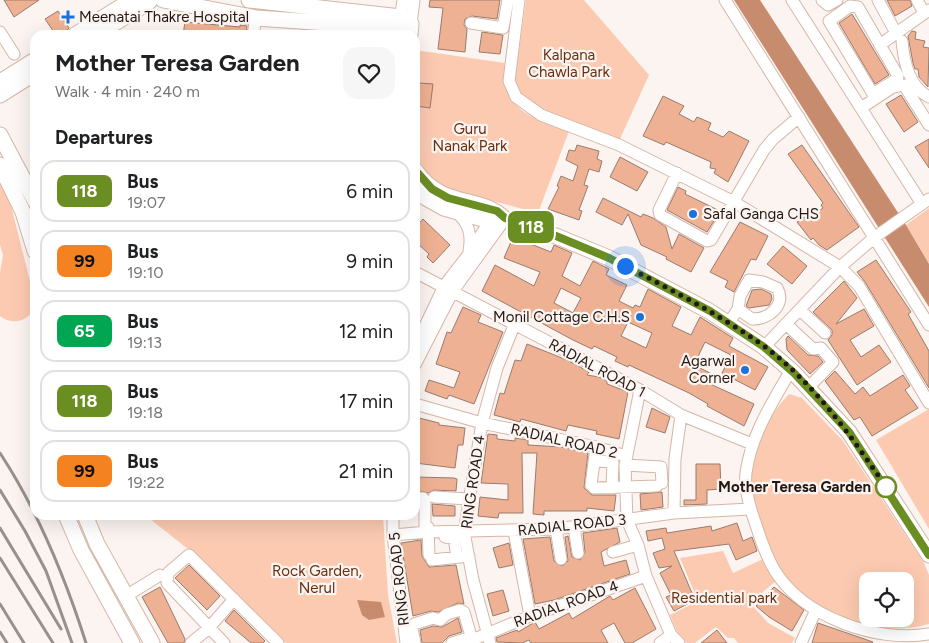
<!DOCTYPE html>
<meta charset="utf-8">
<style>
:root{--surface:#fff;--page:#f6f6f6;--text:#202124;--muted:#757577;--line:#e0e0e0}
body{margin:0;font-family:Figtree,sans-serif;background:var(--page);color:var(--text);height:100vh;display:flex;flex-direction:column;font-size:19px;white-space:nowrap}
*{box-sizing:border-box;margin:0}
p{font-size:16px;color:var(--muted)}
.icon{flex:none;width:28px;height:28px;fill:none;stroke:currentColor;stroke-width:2;stroke-linecap:round;stroke-linejoin:round}
.map{position:relative;flex:1;overflow:hidden}
.sheet{position:absolute;left:30px;top:30px;width:390px;height:490px;display:flex;flex-direction:column;background:var(--surface);border-radius:15px;box-shadow:0 5px 20px #0002}
.sheet>*{flex:none}
.badge{padding:0 10px;border-radius:8px;font-size:18px;line-height:32px}
.buttons{position:absolute;left:859px;top:572px;display:grid;gap:10px}
.buttons a{display:grid;place-items:center;width:55px;height:55px;border-radius:10px;background:var(--surface);box-shadow:0 5px 20px #0002;font-size:25px}
.you{position:absolute;width:25px;height:25px;margin:-12px;border:4px solid #fff;border-radius:50%;background:#1a73e8;box-shadow:0 0 0 8px #1a73e833}
.map>.badge{position:absolute;translate:-50% -50%;box-shadow:0 0 0 2px #fff}
h2{padding:0 25px;font-size:19px;line-height:45px}
.round{display:grid;place-items:center;flex:none;width:52px;height:52px;border-radius:15px;background:var(--page)}
.headline{display:flex;align-items:center;justify-content:space-between;height:85px;padding:0 25px}
h1{font-size:24px;font-weight:700;line-height:38px}
ul{padding:0;list-style:none}
li{display:flex;align-items:center;gap:15px;height:62px;margin:0 10px 8px;padding:0 15px;border:2px solid var(--line);border-radius:15px}
li div{flex:1}
li b{display:block;font-size:19px}
li em{font-style:normal}
li .badge{min-width:55px;font-weight:700;text-align:center}
.map>svg:first-child{display:block}
.green{fill:#fccab1;fill-rule:evenodd}
.water{fill:#c78b6e}
.building{fill:#efb193;stroke:#997c6e;fill-rule:evenodd}
.lines{fill:none;stroke-linecap:round;stroke-linejoin:round}
.street-casing{stroke:#d5b6a7;stroke-width:13}
.secondary-casing{stroke:#d5b6a7;stroke-width:17}
.street{stroke:#fff;stroke-width:11}
.secondary{stroke:#fff;stroke-width:15}
.rail{stroke:#99908c;stroke-width:3}
.line-casing{stroke:#fff;stroke-width:11}
.line{stroke:#6b8e23;stroke-width:8}
.walk{stroke:#231812;stroke-width:5;stroke-dasharray:0 9}
.poi-dot{fill:#1d71db;stroke:#fbf4f1;stroke-width:2}
.stop-dot{fill:#fff;stroke:#6b8e23;stroke-width:2.5}
.labels{text-anchor:middle;stroke-width:4.5;stroke-linejoin:round;paint-order:stroke}
.poi-label{font-size:15px;fill:#231812;stroke:#fbf4f1;text-anchor:start}
.park-label{font-size:15px;fill:#683010;stroke:#fbf4f1}
.street-label{font-size:15px;fill:#231812;stroke:#fbf4f1}
.stop-label{font-size:15px;font-weight:bold;fill:#231812;stroke:#fbf4f1;text-anchor:end}
</style>
<div class="map">
<svg width="929" height="643" viewBox="0 0 929 643">
<rect width="100%" height="100%" fill="#fbf4f1"/>
<path class="green" d="M526 0H584L649 75 620 139 543 110 520 94 515 80Z
M415 50 505 63C502 112 530 116 569 131L538 213 455 191C438 184 425 174 415 158Z
M0 180 8 194 32 289 33 312C23 322 12 325 0 316V273L3 255 0 245Z
M929 208V264L906 225Z
M789 394 802 398 843 441 924 563 929 575V624C899 633 868 628 840 616 825 609 810 601 798 590 764 557 741 492 757 445 764 426 775 409 789 394ZM868 581H905V619H868Z
M929 409V529L876 440Z
M145 515H383L388 595 397 643H286L193 553Z
M723 551 733 573 763 559 777 580 750 603 768 623 795 638 792 643H738L734 638H728L716 627 695 643H687L677 632 670 615 698 601 680 558Z"/>
<path class="water" d="M734 0H760L906 225 929 264V307Z
M357 600 381 602 385 617 369 620 362 615Z"/>
<path class="building" d="M4 0H39L14 17Z
M430 0H500L497 19 472 16 465 19 464 25 467 29 465 52 438 49 443 8 429 7Z
M887 0H910L912 6 895 16Z
M58 11 69 28 61 35H56L45 19Z
M852 14 889 75 875 84 839 23Z
M185 22 240 27V25L247 26 246 35H183Z
M912 31 916 32 915 39 925 41 923 47 929 48 928 87 919 77 918 69H915L913 63 908 36Z
M482 32 503 35 500 54 479 52Z
M419 83 433 84 430 108 416 106Z
M901 95 918 122 904 132 886 104Z
M663 96 684 106 679 114 694 122 697 117 711 123 708 130 723 137 729 131 749 141 728 182 714 173 716 169 710 168 711 162 666 142 664 145 643 136Z
M929 139V168L915 147Z
M577 145 599 151 597 159 602 161 599 172 589 169 584 185 588 186 579 210 582 211 579 220 548 209 559 187 557 186 561 176 573 181 578 166 566 160 569 150 575 151Z
M802 145 859 227 827 250 819 245 813 238 811 240 797 222 806 216 808 219 823 208 821 205 823 203 788 154Z
M620 157 648 172 637 191 610 177Z
M678 187 686 191 685 194 720 211 707 232 667 210Z
M603 198 641 217 643 214 653 218 666 227 672 249 679 234 704 248 691 272 666 259 667 257 641 245 628 214 622 225 596 212Z
M423 219 450 245 433 263 427 257 429 254 415 241V228Z
M740 222 768 236 756 260 751 259 734 292 725 287 728 281 710 272Z
M513 237 551 252 554 245 572 253 562 276 580 286 593 261 609 269 606 275 627 285 619 301 633 308 635 305 640 307 648 289 681 307 672 326 691 335 700 317 733 338 729 346 768 367 755 390 722 373 731 355 705 342 694 365 712 374 708 383 754 404 744 426 707 406 708 404 689 393 629 365 628 367 615 361 617 357 594 346 592 349 573 340 482 291 495 265 534 286 540 272 504 258ZM561 288 581 298 573 313 554 303ZM628 322 652 333 646 348 621 336Z
M783 246 807 266 792 284 767 264Z
M876 260 911 312 908 314 929 351V388L865 282 857 272Z
M844 281 857 298 836 324 864 309 874 326 850 340 861 357 879 345 891 362 857 385 828 340 832 335V330L813 312Z
M761 289 771 294 772 299 769 305 749 308 746 306 752 290Z
M463 307 481 315 478 322 503 332 474 404 449 395 447 399 425 391 429 380 454 388 460 372 436 364 447 332 451 333Z
M788 336 808 355 818 356 823 362 810 374 787 350 786 339Z
M527 344 567 360 589 372 587 375 599 377 607 381V384L628 392 619 439 596 434 597 431 568 425 566 431 521 419 520 422 494 415 500 393 504 394 515 360 521 361Z
M835 371 855 394 863 387 870 396 903 375 910 386 905 390 918 408 872 436 860 417 854 420 825 381Z
M652 408 670 417 665 433 646 427Z
M419 418 439 423V425L465 428 463 445H458L455 468 415 463V433Z
M488 434 497 435V439L515 441V438L528 440V445L561 447 588 453 584 488 592 495H616L614 511 587 508V511H544V515L533 514 537 453H522L523 513H499L498 518 478 516 480 497 508 500V484L481 483Z
M696 464H720L721 489 707 490V504L684 505V500H696Z
M415 477 454 478 457 479 456 491 434 490 428 493 415 490Z
M662 492 663 507 641 510 640 494Z
M432 504 455 506V516H433Z
M737 523 743 541 752 537 757 551 736 560 729 544 674 551 695 600 674 611 666 597 671 595 660 573 672 566 659 568 653 553 665 549 662 538 648 541 646 531 666 528 667 533 711 526 712 531Z
M617 528 620 542 601 552 604 566 626 560 630 574 554 600 535 604 523 539 550 537 554 561 562 566 568 561 565 537 568 536 572 557 580 560 585 552 583 533Z
M421 540 422 556 429 567 456 565 464 604 458 603 438 612 431 611 413 616 401 543Z
M509 543 513 565 499 568 493 548Z
M189 565 220 596 207 610 175 578Z
M160 587 185 639 184 643H168L142 597Z
M774 587 804 610 792 631 769 617 756 606Z
M635 588 656 629 632 643H625L614 623 601 630 608 643H531L529 640 522 643 497 642 496 638 517 630 518 632 535 622 539 629 569 613 572 619 610 596 613 600Z
M503 590 509 611 493 616 487 594Z
M234 610 265 641 263 643H251L225 621Z
M458 618 462 632 449 636 442 643H422L420 630 433 626 442 627Z
M818 623 873 642 872 643H812Z
M717 630 727 643H701Z"/>
<g class="lines">
<defs>
<path id="street" d="M403 0 399 28 411 24 414 0
M519 0 509 81 516 97 541 115 619 145 734 202 840 267 859 286 929 403
M725 0 929 325
M792 0 922 204
M822 0 828 5 837 0
M878 0 896 33
M917 0 924 13
M850 6 858 7 898 76 897 79 873 94 829 21Z
M471 23 503 28 508 0
M0 32 14 54
M253 35 256 18
M902 41C904 62 909 87 929 97
M881 44 929 10
M861 108 893 87 904 85 929 125
M677 173 659 210 660 215 707 241 711 240 764 150 773 139 799 117
M456 212C469 223 472 235 469 251
M415 272 640 390 681 415 752 444
M800 310 825 333
M728 324 738 309 740 296 749 280 763 282 777 288C787 305 768 320 752 319L738 309
M786 324 813 349 821 348 833 362 808 388
M415 347 444 286 468 255 493 216
M764 347 840 267 875 237 929 199
M415 365 453 291 505 219
M791 370C772 403 751 435 746 473 744 488 750 508 755 522 760 538 766 556 775 571 804 617 876 643 929 634
M640 390 625 465 627 520 638 545 646 576 671 635 679 643
M415 404 482 423 596 447 626 456
M596 447 591 485 594 488 657 486
M595 461 613 462 612 488
M625 465 661 467 662 483
M434 497 469 499
M415 498H423L425 501V532
M674 513 675 459 681 415
M393 515V535L406 643
M428 527 429 555
M574 527 578 553
M556 529 561 559
M514 531 530 616
M393 535 428 532 556 529 674 513 750 509
M445 537 454 538 457 557
M613 552 638 545
M432 560 469 556
M126 596 160 575
M191 643 208 629 234 599
M224 643 167 583 168 573 189 555 278 643
M415 643 412 629 414 624 433 618 440 620 447 614 460 610 464 612 473 643
M452 643 472 637
M465 643 530 616 646 576
M490 643 473 580 464 532 482 423 497 368 515 323
M660 643 671 635
M801 643 816 610"/>
<path id="secondary" d="M163 0 256 18 399 28V35
M249 0 401 17 411 24 410 35
M75 35 132 0
M95 35 149 2
M0 82 35 60
M0 95 35 73
M0 135 35 201
M0 165 23 212 35 251
M415 170C442 210 480 194 505 219
M415 188 426 198 444 208 490 221 505 219 556 236 609 258 709 311 764 347 794 373 849 432 929 555
M66 515 81 550 132 643
M85 515 97 544 152 643"/>
</defs>
<use href="#street" class="street-casing"/>
<use href="#secondary" class="secondary-casing"/>
<use href="#street" class="street"/>
<use href="#secondary" class="secondary"/>
<path class="rail" d="M0 453C38 511 65 577 86 643
M0 490 25 531 46 571 72 643
M0 528 61 629
M0 558 53 643
M0 604 24 643
M0 632 7 643"/>
</g>
<g class="lines">
<defs>
<path id="line" d="M415 170 432 189 448 198 497 211 505 218 556 236 609 258 710 311 764 347 794 373 849 432 929 555"/>
</defs>
<use href="#line" class="line-casing"/>
<use href="#line" class="line"/>
<path class="walk" d="M625 266C672 290 720 315 764 346 814 383 851 436 886 487"/>
</g>
<g class="poi-dot">
<path d="M65.5 9.5h5v5h5v5h-5v5h-5v-5h-5v-5h5z"/>
<circle cx="693" cy="214" r="5"/>
<circle cx="640" cy="317" r="5"/>
<circle cx="745" cy="370" r="5"/>
</g>
<circle class="stop-dot" cx="886" cy="487" r="10"/>
<g class="labels">
<g class="poi-label">
<text x="79" y="22">Meenatai Thakre Hospital</text>
<text x="703" y="219">Safal Ganga CHS</text>
<text x="630" y="322" text-anchor="end">Monil Cottage C.H.S</text>
<text x="735" y="366" text-anchor="end">Agarwal<tspan x="735" dy="17">Corner</tspan></text>
</g>
<g class="park-label">
<text x="569" y="60">Kalpana<tspan x="569" dy="17">Chawla Park</tspan></text>
<text x="470" y="134">Guru<tspan x="470" dy="17">Nanak Park</tspan></text>
<text x="317" y="576">Rock Garden,<tspan x="317" dy="17">Nerul</tspan></text>
<text x="724" y="603">Residential park</text>
</g>
<g class="street-label">
<text transform="translate(597 368) rotate(28)" y="5">RADIAL ROAD 1</text>
<text transform="translate(564 441) rotate(13)" y="5">RADIAL ROAD 2</text>
<text transform="translate(473 482) rotate(-82)" y="5">RING ROAD 4</text>
<text transform="translate(572 525) rotate(-6)" y="5">RADIAL ROAD 3</text>
<text transform="translate(399 579) rotate(-96)" y="5">RING ROAD 5</text>
<text transform="translate(566 604) rotate(-20)" y="5">RADIAL ROAD 4</text>
</g>
<g class="stop-label">
<text x="871" y="492">Mother Teresa Garden</text>
</g>
</g>
</svg>
<div class="buttons">
<a><svg class="icon" aria-label="locate" viewBox="0 0 24 24"><circle cx="12" cy="12" r="6"/><path d="M12 2v4M12 18v4M2 12h4M18 12h4"/></svg></a>
</div>
<div class="you" style="left:625px;top:266px"></div>
<b class="badge" style="left:531px;top:227px;background:#6b8e23;color:#fff">118</b>
<section class="sheet">
<div class="headline"><div><h1>Mother Teresa Garden</h1><p>Walk · 4 min · 240 m</p></div><a class="round"><svg class="icon" aria-label="heart" viewBox="0 0 24 24"><path d="M12 20l-8-8c-3-5 5-10 8-4 3-6 11-1 8 4z"/></svg></a></div>
<h2>Departures</h2>
<ul>
<li><span class="badge" style="background:#6b8e23;color:#fff">118</span><div><b>Bus</b><p>19:07</p></div><em>6 min</em></li>
<li><span class="badge" style="background:#f58220;color:#111">99</span><div><b>Bus</b><p>19:10</p></div><em>9 min</em></li>
<li><span class="badge" style="background:#00a651;color:#fff">65</span><div><b>Bus</b><p>19:13</p></div><em>12 min</em></li>
<li><span class="badge" style="background:#6b8e23;color:#fff">118</span><div><b>Bus</b><p>19:18</p></div><em>17 min</em></li>
<li><span class="badge" style="background:#f58220;color:#111">99</span><div><b>Bus</b><p>19:22</p></div><em>21 min</em></li>
</ul>
</section>
</div>
